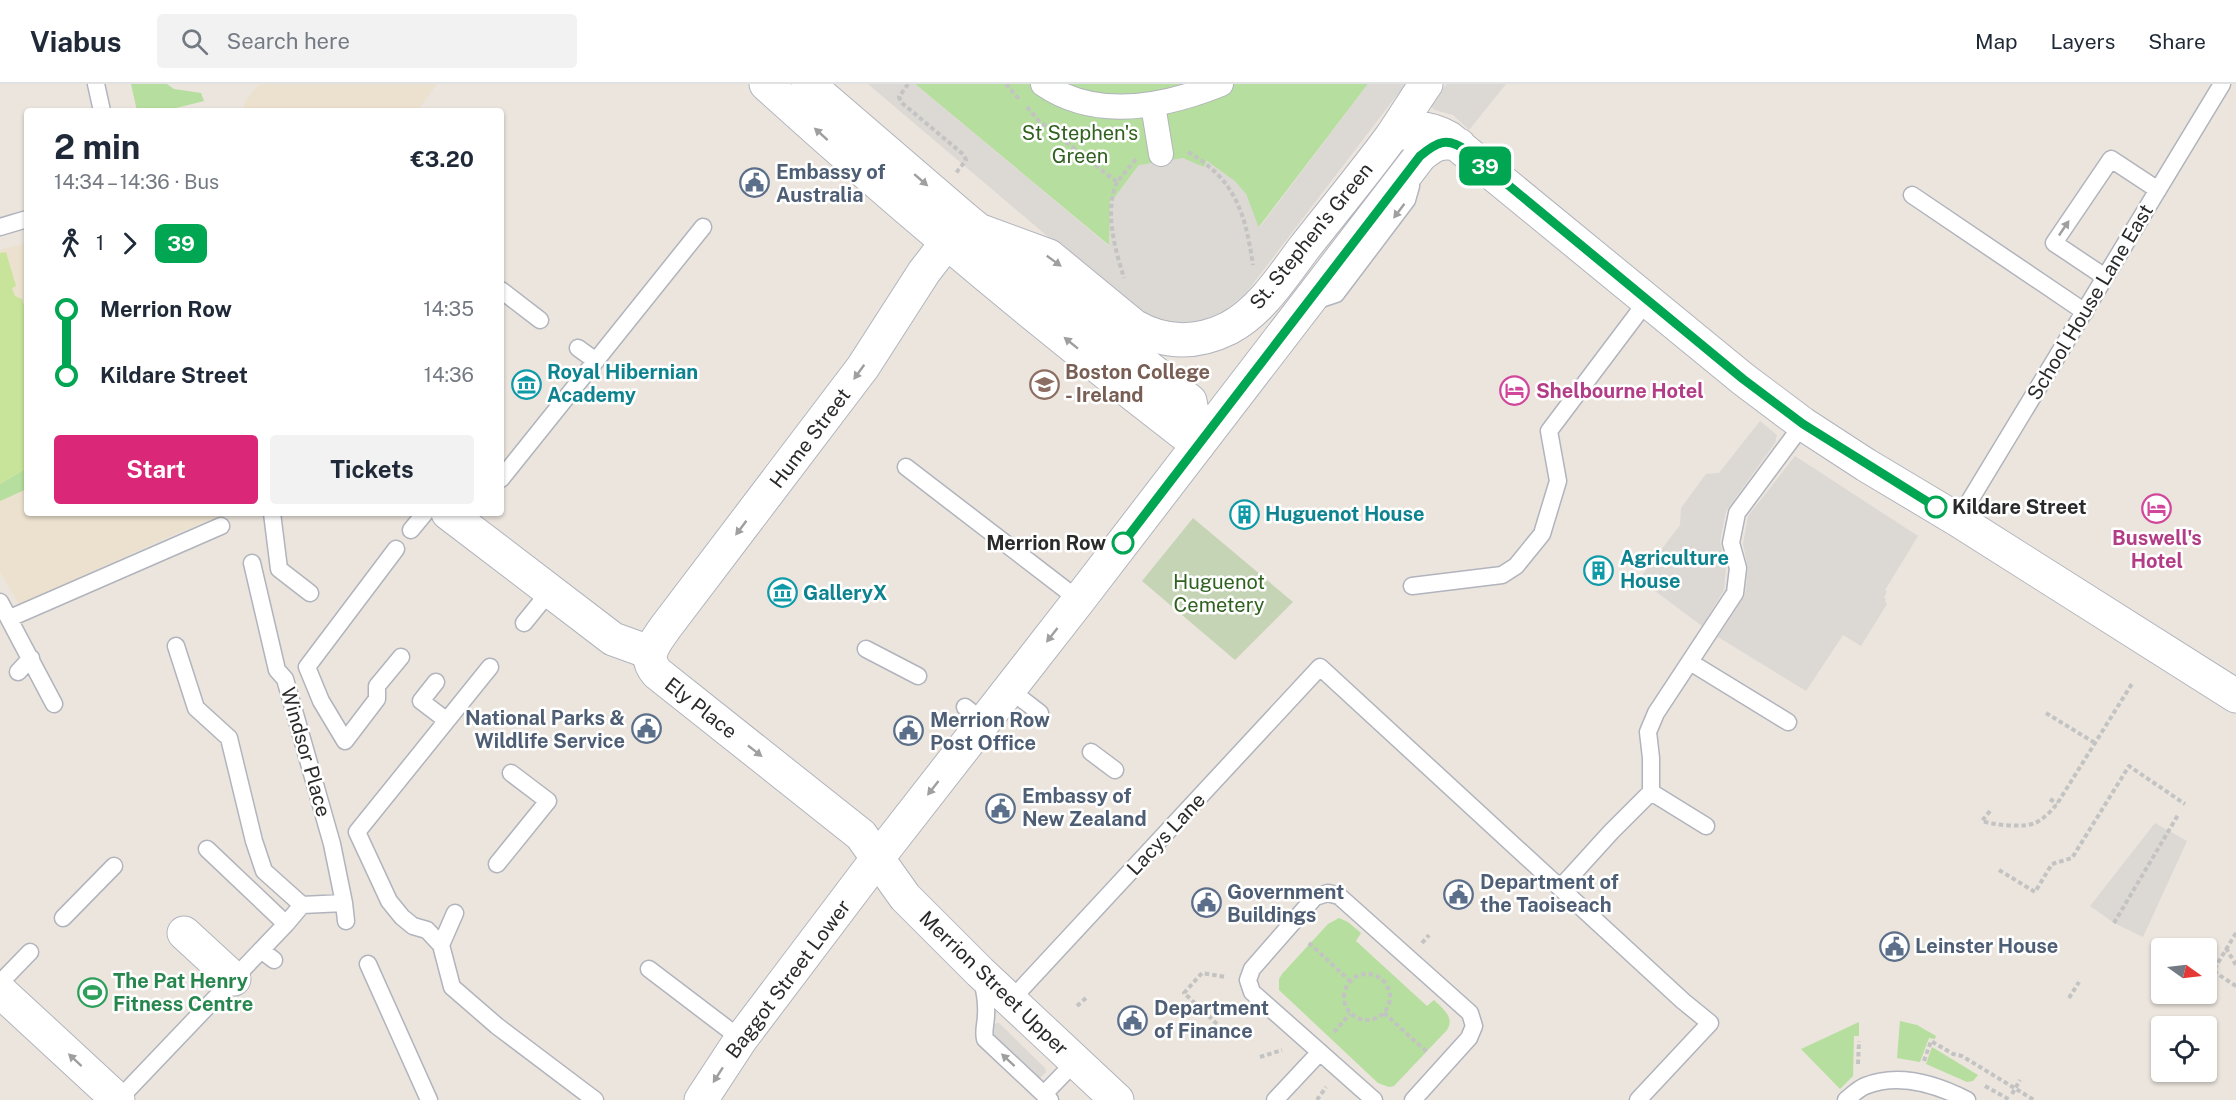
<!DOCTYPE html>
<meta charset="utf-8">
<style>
:root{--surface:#fff;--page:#f2f2f3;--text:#1f2937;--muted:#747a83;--line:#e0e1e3;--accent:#db2777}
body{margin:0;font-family:"Public Sans",sans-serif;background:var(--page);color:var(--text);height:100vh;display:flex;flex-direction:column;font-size:22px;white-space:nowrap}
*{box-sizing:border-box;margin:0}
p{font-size:20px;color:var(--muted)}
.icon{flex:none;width:33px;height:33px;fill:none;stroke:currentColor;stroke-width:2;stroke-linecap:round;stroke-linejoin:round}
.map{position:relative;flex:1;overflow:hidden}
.drawer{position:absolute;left:24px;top:24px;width:480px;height:408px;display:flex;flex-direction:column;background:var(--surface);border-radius:6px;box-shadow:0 2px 4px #0004}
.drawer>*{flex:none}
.badge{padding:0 12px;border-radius:9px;font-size:21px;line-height:39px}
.needle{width:39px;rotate:104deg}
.fabs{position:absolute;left:2151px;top:854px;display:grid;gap:12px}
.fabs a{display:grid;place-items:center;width:66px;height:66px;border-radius:6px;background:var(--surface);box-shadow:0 2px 4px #0004;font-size:30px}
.map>.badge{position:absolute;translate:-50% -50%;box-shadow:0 0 0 3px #fff}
.legs{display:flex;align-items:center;gap:9px;height:66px;padding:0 30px;font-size:20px}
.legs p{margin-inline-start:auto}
.headline{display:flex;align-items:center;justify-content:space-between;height:102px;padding:0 30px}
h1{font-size:33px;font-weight:700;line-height:45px}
.action{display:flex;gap:12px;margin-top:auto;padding:12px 30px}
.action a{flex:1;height:69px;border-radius:6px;background:var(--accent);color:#fff;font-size:24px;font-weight:700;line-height:69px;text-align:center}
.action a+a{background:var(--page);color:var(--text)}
ul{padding:0 30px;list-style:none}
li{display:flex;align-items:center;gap:21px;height:66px;font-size:22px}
li i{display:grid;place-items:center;width:9px;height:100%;margin:0 8px;background:currentColor}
li i::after{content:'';width:15px;height:15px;margin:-8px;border:4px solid;border-radius:50%;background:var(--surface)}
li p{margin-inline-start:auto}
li:first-child i{background:linear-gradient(#0000 50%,currentColor 0)}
li:last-child i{background:linear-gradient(currentColor 50%,#0000 0)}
header{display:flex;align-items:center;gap:36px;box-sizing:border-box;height:84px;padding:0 30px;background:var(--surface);border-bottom:2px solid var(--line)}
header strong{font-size:28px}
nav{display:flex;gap:33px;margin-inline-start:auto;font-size:21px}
.search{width:420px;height:54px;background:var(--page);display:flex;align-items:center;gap:15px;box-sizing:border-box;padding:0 21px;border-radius:6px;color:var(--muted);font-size:22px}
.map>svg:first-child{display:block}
.education{fill:#ece1ce}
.green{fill:#b6de9e}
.cemetery{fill:#c6d4b6}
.pitch{fill:#c8e49a}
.plaza{fill:#dcd8d4}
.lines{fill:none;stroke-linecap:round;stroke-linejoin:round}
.service-casing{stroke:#b1b4bd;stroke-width:19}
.pedestrian-casing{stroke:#b1b4bd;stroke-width:26}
.minor-casing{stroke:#b1b4bd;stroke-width:35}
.tertiary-casing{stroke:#b1b4bd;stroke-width:35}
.secondary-casing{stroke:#b1b4bd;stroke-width:35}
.path{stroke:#c3c3c3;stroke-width:4;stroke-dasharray:4.5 3;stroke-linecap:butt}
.service{stroke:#fff;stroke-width:16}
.pedestrian{stroke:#fff;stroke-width:24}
.minor{stroke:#fff;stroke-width:33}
.tertiary{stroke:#fff;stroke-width:33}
.secondary{stroke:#fff;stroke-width:33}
.path-bridge{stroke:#c3c3c3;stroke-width:4;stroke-dasharray:4.5 3;stroke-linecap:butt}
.oneway{fill:#9f9f9f}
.line-1-casing{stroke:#fff;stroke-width:14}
.line-1{stroke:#00a651;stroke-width:9}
.stop-1-dot{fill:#fff;stroke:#00a651;stroke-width:3}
.labels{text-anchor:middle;stroke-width:5;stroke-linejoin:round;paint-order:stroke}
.park-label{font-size:20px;fill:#30621f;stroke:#fff}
.service-label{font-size:20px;font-weight:bold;fill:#4e5e75;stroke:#fff;text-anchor:start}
.street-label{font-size:20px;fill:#2a2a2a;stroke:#fff}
.culture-label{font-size:20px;font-weight:bold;fill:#0d838f;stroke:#fff;text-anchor:start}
.education-label{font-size:20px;font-weight:bold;fill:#785e54;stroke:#fff;text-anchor:start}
.hotel-label{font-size:20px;font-weight:bold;fill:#b23c85;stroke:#fff;text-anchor:start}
.stop-label{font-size:20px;font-weight:bold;fill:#2a2a2a;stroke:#fff;text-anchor:start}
.leisure-label{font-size:20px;font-weight:bold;fill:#27864d;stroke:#fff;text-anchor:start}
</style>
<header>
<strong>Viabus</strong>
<div class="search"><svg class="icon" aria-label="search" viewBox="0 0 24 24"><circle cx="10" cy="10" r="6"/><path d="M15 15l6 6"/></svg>Search here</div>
<nav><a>Map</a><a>Layers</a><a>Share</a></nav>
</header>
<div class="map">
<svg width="2236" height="1016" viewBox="0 0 2236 1016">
<rect width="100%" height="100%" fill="#ebe5dd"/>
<path class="education" d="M259 0H437L417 27H244V19Z
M27 159V429H227L182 447 19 520 0 488V166Z"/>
<path class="green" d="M131 0H167L174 5 201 9 204 17 164 27H137Z
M915 0H1368L1258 144 1246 110 1207 77 1204 83 1139 81 1115 113H1110V162Z
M27 384V405L0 417V400Z
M1339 834 1348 838 1361 849 1356 857 1427 922 1434 916C1443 925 1455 933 1447 946L1394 1002 1389 1003 1378 999 1279 906V895L1282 890 1328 840Z
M1900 937 1917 941 1936 952 1935 955 1929 954 1920 978 1897 974Z
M1859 938V952H1854L1853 992 1840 1005 1801 965Z
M1932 963 1978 991 1973 997 1967 998 1926 980Z"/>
<path class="cemetery" d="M1193 434 1293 518 1235 576 1142 497Z"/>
<path class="pitch" d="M6 168 16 202 12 204 15 212 22 215 27 233V384L0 400V169Z"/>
<path class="plaza" d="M868 0H915L1109 162 1110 113H1115L1139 81 1183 74 1204 83 1207 77 1235 97 1246 110 1259 144 1368 0H1408L1397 11 1245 210 1224 227 1194 239H1180L1150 232 1125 218Z
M1447 0H1506L1469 46 1453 31 1435 26 1431 23 1433 15Z
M1760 337 1777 351 1775 359 1726 427 1720 458 1726 482 1724 506 1702 542 1639 495 1680 441 1681 424 1706 390 1719 389Z
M1795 372 1918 452 1885 506 1887 507 1884 514 1886 515 1885 518 1887 520 1861 562 1843 551 1806 607 1718 553 1745 511 1748 484 1743 460 1748 432Z
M2155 739 2187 757 2143 853 2114 839 2090 822Z
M996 939H999L1045 984 1046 988 1040 994 1037 993 991 949 990 945Z"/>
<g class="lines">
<defs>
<path id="service" d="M96 0 102 27
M1912 111 2085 228
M0 143 27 135
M2105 193 2054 159 2111 75 2158 106
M501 206 540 236
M1315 217 1336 210 1407 116 1411 102
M578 264 596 277
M906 383 1079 516
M501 395 703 143
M272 429 279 485 310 509
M1958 436 2222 0
M411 446 425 429
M396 465 307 583 321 617 345 657 377 615V602L401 573
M252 479 277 586 285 595 332 760 344 819 302 821 286 840
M1412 502 1502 491 1516 482 1542 450 1558 397 1549 347 1647 217
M0 518 54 620
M10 534 221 442
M524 539 550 507
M176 562 196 624 229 654 254 757 264 787 302 821
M866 565 918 592
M1690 578 1788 638
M18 588 31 574
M436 598 421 617 446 636
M1010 606 1040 629
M965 623 984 638
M1091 668 1115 686
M1651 708 1706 742
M497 780 548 717 511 689
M1561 803 1611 748 1651 708V674L1648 648 1656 629 1735 509 1738 484 1731 459 1737 429 1803 340
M344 819 346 837
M455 829 441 861 452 903 497 942 595 1016
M63 834 114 782
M441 861 427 846 413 842 402 833 389 817 357 748 490 583
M261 866 274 876
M368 880 429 1016
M649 885 741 955
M982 896C985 908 987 918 986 931 986 940 983 946 985 955L1050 1016
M0 899 30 868
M1011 916 1320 583 1683 917 1710 939 1638 1016
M1044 1010 1076 977
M118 1016 286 840 207 765
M1275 1016 1320 968
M1374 1016 1252 908 1248 896 1252 885 1315 813 1328 809 1339 812 1470 929 1474 942 1469 954 1413 1016
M1846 1016C1852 1011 1858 1005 1865 1002 1899 988 1936 1000 1967 1016"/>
<path id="pedestrian" d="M1043 0C1097 37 1164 23 1221 0
M1153 21 1161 70"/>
<path id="minor" d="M766 0C905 126 1050 247 1198 361
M448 429 613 555 649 568
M184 849 234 895"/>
<path id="tertiary" d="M965 135 924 188 863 283 665 544C655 559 642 572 657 589L861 751 905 813 980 888 1117 1016"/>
<path id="secondary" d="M808 0 965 135 1190 317 1198 361
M1392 52C1416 43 1425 41 1449 54L1743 295 1803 340 1866 381 1958 436 2236 612
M981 147 1049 172 1134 242C1165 260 1197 260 1229 244 1261 227 1283 192 1304 164 1333 127 1363 91 1391 53 1403 36 1414 17 1426 0
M0 907 118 1016
M701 1016 741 955 877 775 1079 516 1420 72C1433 61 1441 56 1459 61"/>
</defs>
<use href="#service" class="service-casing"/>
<use href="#pedestrian" class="pedestrian-casing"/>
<use href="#minor" class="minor-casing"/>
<use href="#tertiary" class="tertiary-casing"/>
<use href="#secondary" class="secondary-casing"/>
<path class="path" d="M908 0 899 13 902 19 964 71 966 76 956 89
M1006 0 1019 15
M1027 23 1039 37 1117 98 1136 75
M1188 68C1236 96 1245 129 1253 181
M1117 98C1104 127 1115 165 1124 194
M2046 629 2095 659
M2050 715 2057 720
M1990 727 1982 737C1994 741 2024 744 2035 739 2044 735 2051 727 2057 720L2133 598
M1999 786 2035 808 2052 780 2072 774 2129 682 2185 720
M2114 839 2178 731
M2236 849 2213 887 2236 902
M1309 859 1350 897
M1422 859 1429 851
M2226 864 2236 881
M1344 913a23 23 0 1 1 46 0a23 23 0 1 1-46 0Z
M2069 914 2079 898
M1077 922 1087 913
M1384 929 1427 968
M1217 940 1184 909 1202 889 1226 893
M1334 948 1350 930
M1260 973 1282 966
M1924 977 1931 957 1953 970 1962 972 2034 1016
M1858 980 1859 957
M1985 1002 2010 1016
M1317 1016 1326 1003"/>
<use href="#service" class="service"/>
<use href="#pedestrian" class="pedestrian"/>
<use href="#minor" class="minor"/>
<use href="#tertiary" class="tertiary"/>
<use href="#secondary" class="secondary"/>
<path class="path-bridge" d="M2012 1010 2020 996"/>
</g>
<defs><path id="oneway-solid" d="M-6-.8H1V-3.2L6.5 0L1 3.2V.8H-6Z" transform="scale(1.5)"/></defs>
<g class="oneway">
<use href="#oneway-solid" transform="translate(821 50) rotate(-138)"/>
<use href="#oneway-solid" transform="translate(921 96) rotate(41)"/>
<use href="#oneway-solid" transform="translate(1399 127) rotate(127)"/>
<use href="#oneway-solid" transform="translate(2064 144) rotate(-56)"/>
<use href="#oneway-solid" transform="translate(1054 177) rotate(36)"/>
<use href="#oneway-solid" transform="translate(1071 259) rotate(-141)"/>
<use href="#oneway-solid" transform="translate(859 288) rotate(126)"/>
<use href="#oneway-solid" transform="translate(741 444) rotate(127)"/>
<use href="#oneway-solid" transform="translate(1052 551) rotate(128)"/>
<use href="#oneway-solid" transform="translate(755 667) rotate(38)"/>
<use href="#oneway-solid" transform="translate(933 704) rotate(128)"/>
<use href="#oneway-solid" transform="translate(75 976) rotate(-137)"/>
<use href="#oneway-solid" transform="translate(1008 976) rotate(-137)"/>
<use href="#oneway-solid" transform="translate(718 991) rotate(123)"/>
</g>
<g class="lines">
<defs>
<path id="line-1" d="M1123 459 1420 72C1437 58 1447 52 1467 67L1743 295 1803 340 1936 423"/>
</defs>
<use href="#line-1" class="line-1-casing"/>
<use href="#line-1" class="line-1"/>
</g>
<defs>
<symbol id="civic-ring" viewBox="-11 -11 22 22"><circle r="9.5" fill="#fff" stroke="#5c6f8a" stroke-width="1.5"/><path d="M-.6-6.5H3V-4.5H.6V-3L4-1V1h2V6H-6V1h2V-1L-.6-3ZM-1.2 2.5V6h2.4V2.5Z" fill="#5c6f8a"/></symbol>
<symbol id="museum-ring" viewBox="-11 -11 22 22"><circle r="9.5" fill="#fff" stroke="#0f9aa8" stroke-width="1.5"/><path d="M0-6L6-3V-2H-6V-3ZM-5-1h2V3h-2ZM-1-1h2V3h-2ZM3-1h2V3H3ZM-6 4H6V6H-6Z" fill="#0f9aa8"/></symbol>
<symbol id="university-ring" viewBox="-11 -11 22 22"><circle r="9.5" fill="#fff" stroke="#8d6e63" stroke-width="1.5"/><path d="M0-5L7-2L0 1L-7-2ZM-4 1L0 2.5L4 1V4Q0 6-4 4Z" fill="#8d6e63"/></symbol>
<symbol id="hotel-ring" viewBox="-11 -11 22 22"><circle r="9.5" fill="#fff" stroke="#d1479c" stroke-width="1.5"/><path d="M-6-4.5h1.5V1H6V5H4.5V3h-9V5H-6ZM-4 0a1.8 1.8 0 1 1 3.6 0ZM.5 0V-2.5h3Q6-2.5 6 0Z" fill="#d1479c"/></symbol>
<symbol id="building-ring" viewBox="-11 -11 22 22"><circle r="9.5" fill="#fff" stroke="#0f9aa8" stroke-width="1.5"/><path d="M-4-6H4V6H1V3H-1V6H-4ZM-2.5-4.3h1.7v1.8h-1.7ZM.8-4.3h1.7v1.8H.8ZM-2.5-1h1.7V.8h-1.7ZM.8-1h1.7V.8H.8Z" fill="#0f9aa8"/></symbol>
<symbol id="stadium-ring" viewBox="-11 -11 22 22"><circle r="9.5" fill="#fff" stroke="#2e9e5b" stroke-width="1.5"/><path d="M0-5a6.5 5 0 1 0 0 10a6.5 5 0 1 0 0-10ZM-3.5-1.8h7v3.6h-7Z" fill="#2e9e5b"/></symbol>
</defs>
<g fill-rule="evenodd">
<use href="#civic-ring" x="738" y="82" width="33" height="33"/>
<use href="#museum-ring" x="510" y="284" width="33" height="33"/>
<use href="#university-ring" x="1028" y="284" width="33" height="33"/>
<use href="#hotel-ring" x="1498" y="290" width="33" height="33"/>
<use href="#hotel-ring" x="2140" y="408" width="33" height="33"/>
<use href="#building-ring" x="1228" y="414" width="33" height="33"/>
<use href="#building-ring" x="1582" y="470" width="33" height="33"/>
<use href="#museum-ring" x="766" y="492" width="33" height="33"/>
<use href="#civic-ring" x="630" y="628" width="33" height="33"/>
<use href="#civic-ring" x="892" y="630" width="33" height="33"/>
<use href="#civic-ring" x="984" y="708" width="33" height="33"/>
<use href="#civic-ring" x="1442" y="794" width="33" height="33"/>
<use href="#civic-ring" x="1190" y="802" width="33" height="33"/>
<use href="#civic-ring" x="1878" y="846" width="33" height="33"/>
<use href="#stadium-ring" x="76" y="892" width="33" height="33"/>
<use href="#civic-ring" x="1116" y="920" width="33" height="33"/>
</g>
<g class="stop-1-dot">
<circle cx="1936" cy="423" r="10"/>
<circle cx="1123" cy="459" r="10"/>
</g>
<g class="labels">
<g class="park-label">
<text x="1080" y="56">St Stephen's<tspan x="1080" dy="23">Green</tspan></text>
<text x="1219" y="505">Huguenot<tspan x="1219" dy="23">Cemetery</tspan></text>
</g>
<g class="service-label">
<text x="776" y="95">Embassy of<tspan x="776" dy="23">Australia</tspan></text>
<text x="625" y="641" text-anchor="end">National Parks &amp;<tspan x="625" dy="23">Wildlife Service</tspan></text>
<text x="930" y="643">Merrion Row<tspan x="930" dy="23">Post Office</tspan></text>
<text x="1022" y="719">Embassy of<tspan x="1022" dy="23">New Zealand</tspan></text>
<text x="1480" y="805">Department of<tspan x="1480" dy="23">the Taoiseach</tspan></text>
<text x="1227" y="815">Government<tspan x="1227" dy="23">Buildings</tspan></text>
<text x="1915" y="869">Leinster House</text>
<text x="1154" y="931">Department<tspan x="1154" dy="23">of Finance</tspan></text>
</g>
<g class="street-label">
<text transform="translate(1311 152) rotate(-51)" y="7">St. Stephen's Green</text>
<text transform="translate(2090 218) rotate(-59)" y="7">School House Lane East</text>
<text transform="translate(810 354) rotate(-53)" y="7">Hume Street</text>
<text transform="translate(701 624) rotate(38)" y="7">Ely Place</text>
<text transform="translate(306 668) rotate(74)" y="7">Windsor Place</text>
<text transform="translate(1166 750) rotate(-47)" y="7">Lacys Lane</text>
<text transform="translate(788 895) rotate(-53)" y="7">Baggot Street Lower</text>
<text transform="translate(994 899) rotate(44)" y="7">Merrion Street Upper</text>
</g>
<g class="culture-label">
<text x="547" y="295">Royal Hibernian<tspan x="547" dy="23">Academy</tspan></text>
<text x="1265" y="437">Huguenot House</text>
<text x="1620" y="481">Agriculture<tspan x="1620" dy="23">House</tspan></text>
<text x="803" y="516">GalleryX</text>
</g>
<g class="education-label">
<text x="1065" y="295">Boston College<tspan x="1065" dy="23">- Ireland</tspan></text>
</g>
<g class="hotel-label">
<text x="1536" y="314">Shelbourne Hotel</text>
<text x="2157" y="461" text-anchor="middle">Buswell's<tspan x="2157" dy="23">Hotel</tspan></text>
</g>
<g class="stop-label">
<text x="1952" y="430">Kildare Street</text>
<text x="1106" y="466" text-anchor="end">Merrion Row</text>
</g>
<g class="leisure-label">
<text x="113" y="904">The Pat Henry<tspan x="113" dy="23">Fitness Centre</tspan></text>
</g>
</g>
</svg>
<div class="fabs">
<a><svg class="needle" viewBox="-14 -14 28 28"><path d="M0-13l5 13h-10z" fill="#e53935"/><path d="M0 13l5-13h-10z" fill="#747a83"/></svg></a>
<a><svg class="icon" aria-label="locate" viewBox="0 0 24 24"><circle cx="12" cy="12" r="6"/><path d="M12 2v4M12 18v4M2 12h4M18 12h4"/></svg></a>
</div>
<b class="badge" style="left:1485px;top:82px;background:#00a651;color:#fff">39</b>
<section class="drawer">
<div class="headline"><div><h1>2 min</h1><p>14:34 – 14:36 · Bus</p></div><b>€3.20</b></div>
<div class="legs"><svg class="icon" aria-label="walk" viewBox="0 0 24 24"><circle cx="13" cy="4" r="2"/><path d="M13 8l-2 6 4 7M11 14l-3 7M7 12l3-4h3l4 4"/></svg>1<svg class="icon" aria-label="forward" viewBox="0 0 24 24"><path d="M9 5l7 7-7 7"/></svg><b class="badge" style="background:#00a651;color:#fff">39</b></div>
<ul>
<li><i style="color:#00a651"></i><b>Merrion Row</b><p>14:35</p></li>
<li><i style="color:#00a651"></i><b>Kildare Street</b><p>14:36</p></li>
</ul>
<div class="action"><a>Start</a><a>Tickets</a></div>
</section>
</div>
